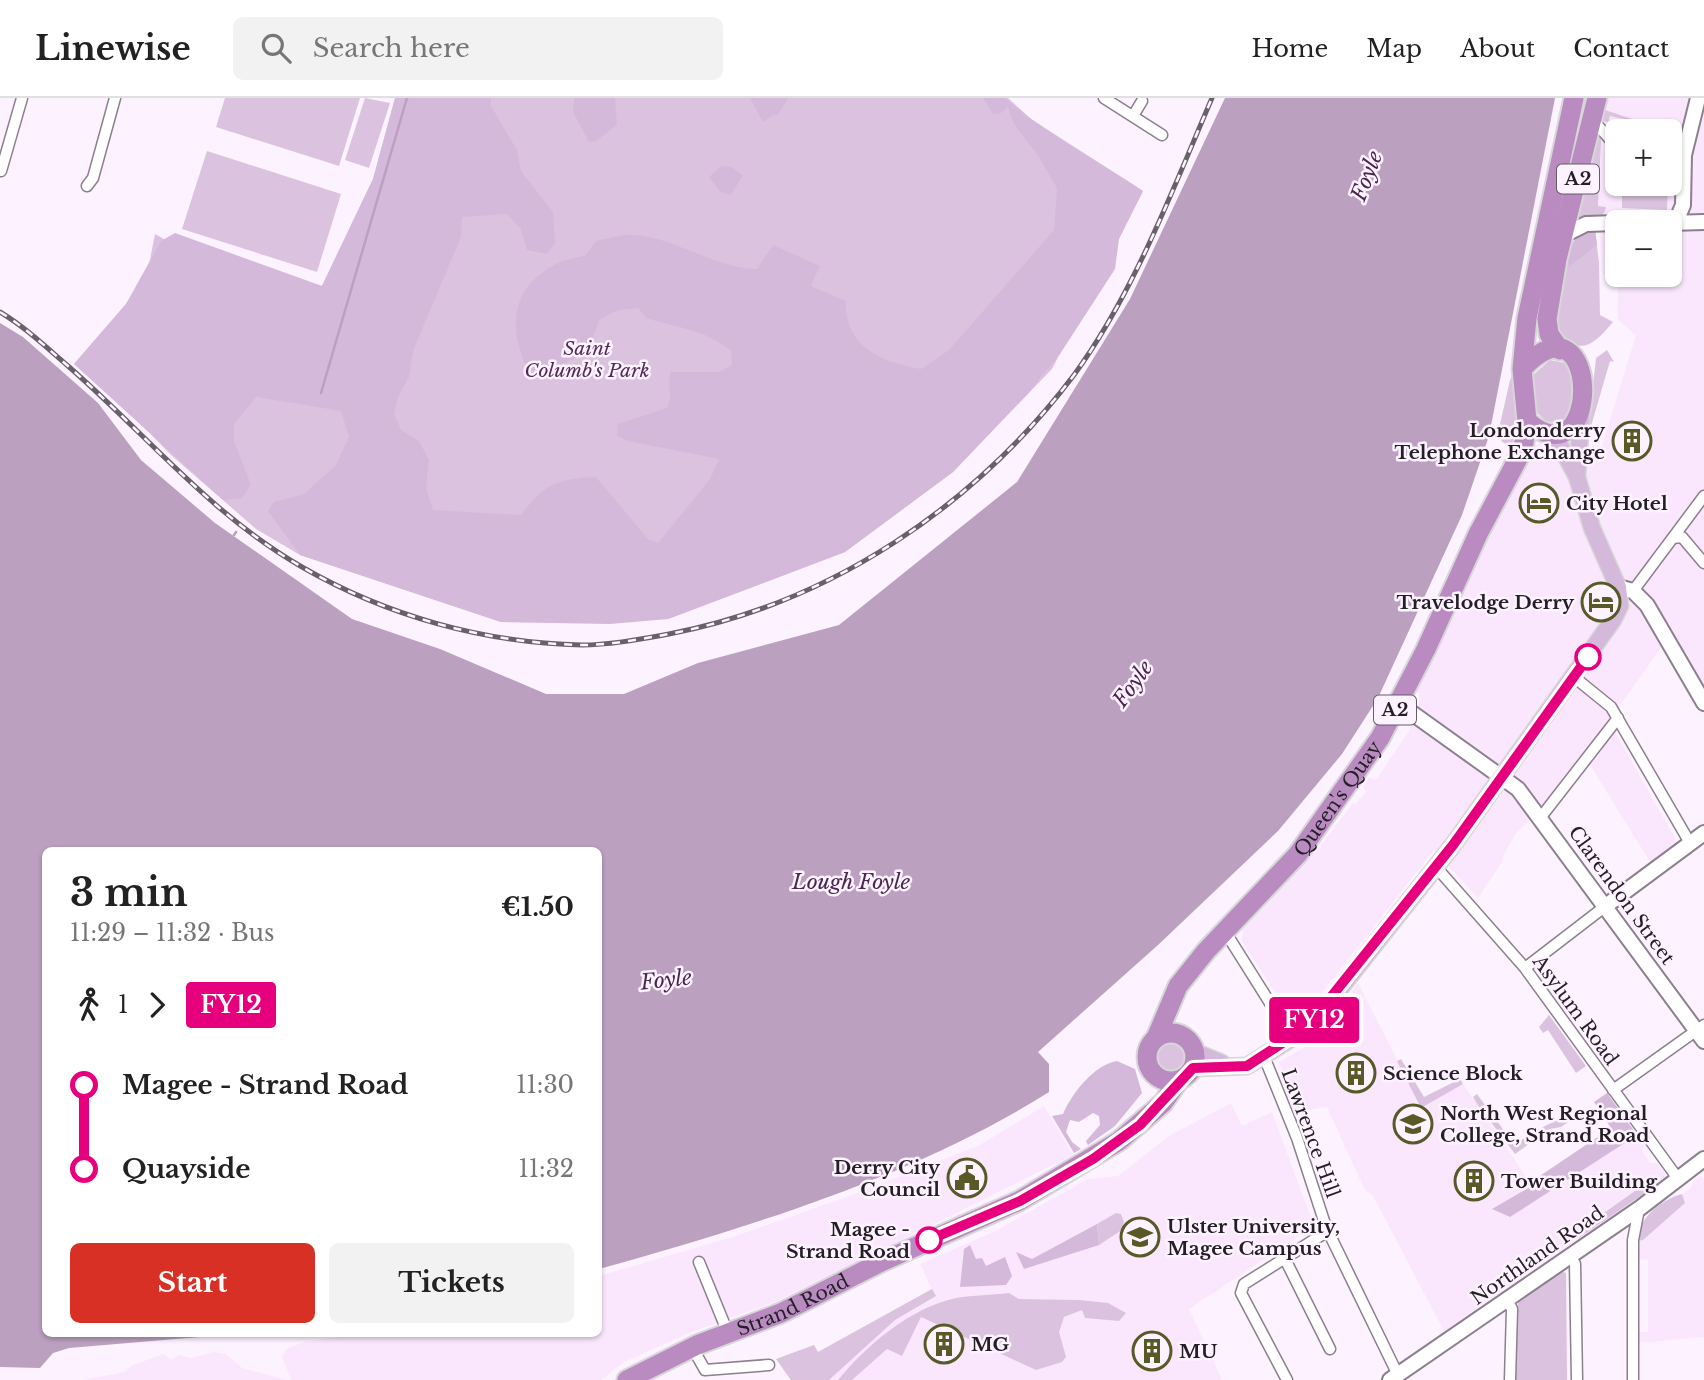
<!DOCTYPE html>
<meta charset="utf-8">
<style>
:root{--surface:#fff;--page:#f2f2f2;--text:#222;--muted:#767676;--line:#e0e0e0;--accent:#d93025}
body{margin:0;font-family:"Libre Baskerville",serif;background:var(--page);color:var(--text);height:100vh;display:flex;flex-direction:column;font-size:26px;white-space:nowrap}
*{box-sizing:border-box;margin:0}
p{font-size:23px;color:var(--muted)}
.icon{flex:none;width:38px;height:38px;fill:none;stroke:currentColor;stroke-width:2;stroke-linecap:round;stroke-linejoin:round}
.map{position:relative;flex:1;overflow:hidden}
.side{position:absolute;left:42px;top:749px;width:560px;height:490px;display:flex;flex-direction:column;background:var(--surface);border-radius:10px;box-shadow:0 2px 5px #0004}
.side>*{flex:none}
.badge{padding:0 14px;border-radius:5px;font-size:24px;line-height:46px}
.fabs{position:absolute;left:1605px;top:21px;display:grid;gap:14px}
.fabs a{display:grid;place-items:center;width:77px;height:77px;border-radius:10px;background:var(--surface);box-shadow:0 2px 5px #0004;font-size:35px}
.map>.badge{position:absolute;translate:-50% -50%;box-shadow:0 0 0 4px #fff}
.legs{display:flex;align-items:center;gap:10px;height:77px;padding:0 28px;font-size:23px}
.legs p{margin-inline-start:auto}
.head{display:flex;align-items:center;justify-content:space-between;height:119px;padding:0 28px}
h1{font-size:38px;font-weight:700;line-height:52px}
.action{display:flex;gap:14px;margin-top:auto;padding:14px 28px}
.action a{flex:1;height:80px;border-radius:10px;background:var(--accent);color:#fff;font-size:28px;font-weight:700;line-height:80px;text-align:center}
.action a+a{background:var(--page);color:var(--text)}
ul{padding:0 28px;list-style:none}
li{display:flex;align-items:center;gap:24px;height:84px;font-size:26px}
li i{display:grid;place-items:center;width:10px;height:100%;margin:0 9px;background:currentColor}
li i::after{content:'';width:18px;height:18px;margin:-9px;border:5px solid;border-radius:50%;background:var(--surface)}
li p{margin-inline-start:auto}
li:first-child i{background:linear-gradient(#0000 50%,currentColor 0)}
li:last-child i{background:linear-gradient(currentColor 50%,#0000 0)}
header{display:flex;align-items:center;gap:42px;box-sizing:border-box;height:98px;padding:0 35px;background:var(--surface);border-bottom:2px solid var(--line)}
header strong{font-size:33px}
nav{display:flex;gap:38px;margin-inline-start:auto;font-size:24px}
.search{width:490px;height:63px;background:var(--page);display:flex;align-items:center;gap:18px;box-sizing:border-box;padding:0 24px;border-radius:10px;color:var(--muted);font-size:26px}
.map>svg:first-child{display:block}
.built{fill:#fae7fd;fill-rule:evenodd}
.green{fill:#dbc3df}
.forest{fill:#d5b9da}
.water{fill:#bba0c0}
.lines{fill:none;stroke-linecap:round;stroke-linejoin:round}
.stream{stroke:#bba0c0;stroke-width:2.5}
.street-casing{stroke:#8c7f8e;stroke-width:13}
.secondary-casing{stroke:#8c7f8e;stroke-width:18}
.primary-casing{stroke:#d8d7d8;stroke-width:19}
.highway-casing{stroke:#d8d7d8;stroke-width:23}
.street{stroke:#fff;stroke-width:10}
.secondary{stroke:#fff;stroke-width:14}
.primary{stroke:#d5b9da;stroke-width:16}
.highway{stroke:#b98bc1;stroke-width:19}
.rail-casing{stroke:#686169;stroke-width:5}
.rail{stroke:#fdf2ff;stroke-width:2.5;stroke-dasharray:8;stroke-linecap:butt}
.line-1-casing{stroke:#fff;stroke-width:16}
.line-1{stroke:#e6007e;stroke-width:10}
.stop-1-dot{fill:#fff;stroke:#e6007e;stroke-width:3.5}
.labels{text-anchor:middle;stroke-width:5;stroke-linejoin:round;paint-order:stroke}
.shield{fill:#fdf2ff;stroke:#655e66;stroke-width:2}
.shield-label{font-size:18px;font-weight:bold;fill:#241f25}
.park-label{font-size:19px;font-style:italic;fill:#512c57;stroke:#fdf2ff}
.poi-label{font-size:19px;font-weight:bold;fill:#241f25;stroke:#fdf2ff;text-anchor:start}
.street-label{font-size:19px;fill:#241f25;stroke:#fdf2ff}
.stop-label{font-size:19px;font-weight:bold;fill:#241f25;stroke:#fdf2ff;text-anchor:end}
.water-label{font-size:21px;font-style:italic;fill:#4a2650;stroke:#fdf2ff}
</style>
<header>
<strong>Linewise</strong>
<div class="search"><svg class="icon" aria-label="search" viewBox="0 0 24 24"><circle cx="10" cy="10" r="6"/><path d="M15 15l6 6"/></svg>Search here</div>
<nav><a>Home</a><a>Map</a><a>About</a><a>Contact</a></nav>
</header>
<div class="map">
<svg width="1704" height="1282" viewBox="0 0 1704 1282">
<rect width="100%" height="100%" fill="#fdf2ff"/>
<path class="built" d="M1607 0H1704V592L1668 540 1609 623 1677 744 1650 764 1589 665 1516 735 1502 760V764L1478 800 1434 752 1317 901 1336 916 1358 885 1421 1009 1463 986 1530 1084 1611 1030 1594 1004 1607 995 1644 1047 1642 1053 1650 1065H1657L1668 1079 1444 1233 1373 1098 1365 1092 1327 1009 1300 1013 1279 964 1309 947 1242 843 1243 831 1317 752 1353 705 1355 707 1366 694 1363 689 1369 680 1376 682 1409 633 1419 609V595L1413 592 1526 357 1537 346 1549 345 1557 350 1602 348 1636 237 1618 222V189L1602 174 1598 109 1602 23ZM1617 33H1670V86H1617ZM1617 124H1670V177H1617Z
M1231 1005 1242 1028 1272 1014 1314 1128 1189 1211 1222 1282H791L776 1261 814 1247 818 1254 932 1191 920 1166 995 1133 1088 1081 1118 1078 1169 1038Z
M1044 1008 1073 1057 775 1204 694 1233 624 1264 601 1282H291L282 1259 286 1251 304 1244 360 1236H598L599 1178 736 1138 852 1097 978 1048Z
M1701 1078 1704 1081V1239L1638 1245V1234H1648V1162L1637 1161V1131L1650 1116 1674 1097 1680 1098 1691 1090 1694 1083Z
M213 1254 226 1256 242 1270 287 1282H84L125 1274 131 1268 163 1256 171 1261 179 1257 191 1260Z"/>
<path class="green" d="M225 0H360L339 68 216 29Z
M365 0 390 5 369 70 345 62Z
M395 0H1008L1031 21 1143 93 1052 271 953 374 845 454 668 521 501 524 300 457 256 431 171 357 135 320 74 266 126 206 148 172 155 136 189 155 322 188 373 81Z
M1605 12 1647 26 1610 18 1608 24 1602 23 1598 108 1606 109C1604 124 1583 125 1570 129L1594 39Z
M207 53 341 96 317 174 182 131Z
M1622 86H1668L1667 112 1622 110Z
M1595 131 1599 165 1600 217 1613 224C1592 249 1580 258 1555 233L1558 193 1570 148Z
M1607 252 1614 264 1610 263 1587 342 1596 260Z
M1550 262 1565 265C1581 284 1579 331 1545 323L1534 311V276Z
M1517 263 1516 342 1509 347 1502 344 1498 335 1510 282Z
M1549 917 1586 968 1576 975 1548 932 1543 935 1539 929Z
M1156 960a15 15 0 1 1 30 0a15 15 0 1 1-30 0Z
M1401 961 1424 999 1460 981 1463 986 1421 1010 1397 963Z
M1477 996 1508 1038 1512 1036 1519 1044C1540 1030 1550 1024 1574 1017V1020L1561 1029 1550 1031 1515 1056 1477 1006 1473 999Z
M1653 1080 1658 1086 1579 1140 1576 1135Z
M1682 1096 1685 1105 1643 1142 1637 1143C1639 1119 1661 1102 1682 1096Z
M1116 1115 1121 1116 1124 1124 1122 1132 1099 1147 1097 1126Z
M1560 1173 1566 1175 1567 1282H1515L1518 1201Z
M932 1191 936 1198 895 1222 829 1282H791L776 1261 814 1247 818 1254Z
M1009 1195 1019 1201 1079 1202 1108 1205 1126 1215 1119 1223 1085 1220 1082 1212 1064 1219 1059 1234 1066 1259 1062 1264 1036 1272 921 1219 902 1258 887 1251 852 1282H838C867 1247 910 1210 956 1200 973 1197 992 1197 1009 1195Z"/>
<path class="forest" d="M395 0H491V8L517 52 521 73 553 114 555 145 547 156 527 152 521 131 507 116 462 119 461 139 413 253 409 279 398 299 394 316 401 332 419 343 429 362 426 390 433 412 521 417C545 385 558 381 596 379L648 441 658 445 710 381 719 361 628 343 617 338 618 326 667 310C674 297 666 286 671 274H719L732 267 731 253C705 231 677 230 646 220L638 210 618 212 599 222C587 264 568 266 528 273 507 228 511 187 560 164 568 160 578 160 586 157L596 143C608 141 622 136 634 137 677 140 714 170 757 171L773 147 820 168 811 188 846 203C844 249 882 264 921 271L949 252 1054 132 1057 90 1039 59 1014 26 1008 9 1001 15 993 16 983 0H1005C1046 36 1097 62 1143 93L1119 141 1115 171 1060 256 1029 294 953 374 845 454 668 521 610 526 501 524 300 457 268 413 274 404 304 396 336 367 349 339 341 313 256 299 234 326V343L251 387 242 400 223 402 74 266 126 206 161 143 175 135 322 188 373 81Z
M574 0H615L617 27 596 43 589 44 573 14Z
M750 0H788L778 17H773L763 24Z
M721 68 731 69 743 77 731 97 721 94 709 79Z
M1595 131 1597 147 1570 168 1567 162C1570 144 1577 135 1595 131Z
M1117 963 1135 971 1142 995 1115 1028 1088 1047 1086 1043 1100 1027 1099 1018 1093 1015 1079 1024 1070 1022 1066 1034 1072 1044 1081 1051 1074 1055 1052 1018 1063 1016C1072 995 1094 967 1117 963Z
M1607 995 1637 1037 1510 1119 1492 1111 1535 1086 1534 1082 1611 1030 1594 1004Z
M1097 1126 1099 1147 1024 1171 1016 1154 1032 1161Z
M970 1147 976 1161 982 1160 986 1168 1005 1159 1012 1178 1006 1187 960 1189 964 1151Z"/>
<path class="water" d="M1225 0H1555L1489 338 1462 417 1378 600 1342 656 1278 733 1158 847 1038 954 1049 966V994C916 1078 746 1130 599 1171L598 752H46V1236H235L69 1250 53 1255 40 1270 0 1269V225L23 239 98 305 141 362 215 425 352 521 440 551 546 596H624L698 565 839 527 1017 384 1130 201Z"/>
<g class="lines">
<path class="stream" d="M321 295 407 0
M234 437 236 434"/>
<defs>
<path id="street" d="M1104 0 1162 37
M1133 18 1142 3
M1593 22 1614 46
M1 73 22 0
M87 88 93 80 115 0
M1673 440 1682 439 1704 465
M1633 493 1704 398
M1574 579 1611 609 1690 745
M1541 719 1618 620
M1436 769 1525 870 1679 1082
M1226 835 1292 940
M1525 870 1607 807
M1263 956 1297 1040 1326 1129 1398 1277
M1613 992 1704 927
M1570 1157 1575 1166 1577 1282
M1285 1161 1330 1251
M699 1164 728 1235
M1507 1202 1512 1211 1510 1282
M692 1249 705 1272 769 1267
M1287 1282 1241 1195 1244 1186 1328 1133
M1633 1282V1142L1639 1111"/>
<path id="secondary" d="M1670 125 1678 119 1683 107 1684 57 1698 0
M1670 125 1704 124
M1564 137 1586 126 1617 125
M1618 489 1633 493 1647 507 1704 605
M1398 605 1518 691 1704 943
M1607 807 1704 735
M1390 1282 1640 1110 1704 1061"/>
<path id="primary" d="M1577 379 1582 309
M1195 954 1222 965
M1193 970 1247 968 1292 940 1320 916 1453 747 1613 522 1620 508 1618 489 1592 430 1577 379 1554 336"/>
<g id="highway">
<path d="M1560 252 1549 236 1547 221 1557 161 1597 0"/>
<path d="M1522 271C1601 186 1603 389 1527 323L1522 271 1527 220 1574 0"/>
<circle cx="1171" cy="959" r="24"/>
<path id="s1" d="M1156 940 1178 888 1206 853 1298 756 1380 640 1426 551 1478 436 1523 351 1527 323"/>
<path id="s2" d="M627 1282 697 1247 781 1215 881 1164 1019 1103 1119 1043 1163 1005 1179 982"/>
</g>
</defs>
<use href="#street" class="street-casing"/>
<use href="#secondary" class="secondary-casing"/>
<use href="#primary" class="primary-casing"/>
<use href="#highway" class="highway-casing"/>
<use href="#street" class="street"/>
<use href="#secondary" class="secondary"/>
<use href="#primary" class="primary"/>
<use href="#highway" class="highway"/>
<defs>
<path id="rail" d="M0 214C25 229 46 249 68 268 146 336 211 417 302 469 387 518 484 545 582 547 610 547 641 541 669 536 831 505 975 408 1074 277 1134 195 1172 93 1212 0"/>
</defs>
<use href="#rail" class="rail-casing"/>
<use href="#rail" class="rail"/>
</g>
<g class="lines">
<defs>
<path id="line-1" d="M929 1142 1020 1103 1093 1061 1140 1027 1193 970 1247 968 1307 929 1453 747 1588 559"/>
</defs>
<use href="#line-1" class="line-1-casing"/>
<use href="#line-1" class="line-1"/>
</g>
<defs>
<symbol id="building-ring" viewBox="-11 -11 22 22"><circle r="9.5" fill="#fdf2ff" stroke="#575927" stroke-width="1.5"/><path d="M-4-6H4V6H1V3H-1V6H-4ZM-2.5-4.3h1.7v1.8h-1.7ZM.8-4.3h1.7v1.8H.8ZM-2.5-1h1.7V.8h-1.7ZM.8-1h1.7V.8H.8Z" fill="#575927"/></symbol>
<symbol id="hotel-ring" viewBox="-11 -11 22 22"><circle r="9.5" fill="#fdf2ff" stroke="#575927" stroke-width="1.5"/><path d="M-6-4.5h1.5V1H6V5H4.5V3h-9V5H-6ZM-4 0a1.8 1.8 0 1 1 3.6 0ZM.5 0V-2.5h3Q6-2.5 6 0Z" fill="#575927"/></symbol>
<symbol id="university-ring" viewBox="-11 -11 22 22"><circle r="9.5" fill="#fdf2ff" stroke="#575927" stroke-width="1.5"/><path d="M0-5L7-2L0 1L-7-2ZM-4 1L0 2.5L4 1V4Q0 6-4 4Z" fill="#575927"/></symbol>
<symbol id="civic-ring" viewBox="-11 -11 22 22"><circle r="9.5" fill="#fdf2ff" stroke="#575927" stroke-width="1.5"/><path d="M-.6-6.5H3V-4.5H.6V-3L4-1V1h2V6H-6V1h2V-1L-.6-3ZM-1.2 2.5V6h2.4V2.5Z" fill="#575927"/></symbol>
</defs>
<g fill-rule="evenodd">
<use href="#building-ring" x="1610" y="321" width="44" height="44"/>
<use href="#hotel-ring" x="1517" y="383" width="44" height="44"/>
<use href="#hotel-ring" x="1579" y="482" width="44" height="44"/>
<use href="#building-ring" x="1334" y="953" width="44" height="44"/>
<use href="#university-ring" x="1391" y="1004" width="44" height="44"/>
<use href="#civic-ring" x="945" y="1058" width="44" height="44"/>
<use href="#building-ring" x="1452" y="1061" width="44" height="44"/>
<use href="#university-ring" x="1118" y="1117" width="44" height="44"/>
<use href="#building-ring" x="922" y="1224" width="44" height="44"/>
<use href="#building-ring" x="1130" y="1231" width="44" height="44"/>
</g>
<g class="stop-1-dot">
<circle cx="1588" cy="559" r="12"/>
<circle cx="929" cy="1142" r="12"/>
</g>
<g class="labels">
<g class="shield">
<rect x="1557" y="66.5" width="42" height="29" rx="5"/>
<rect x="1374" y="597.5" width="42" height="29" rx="5"/>
</g>
<g class="shield-label">
<text x="1578" y="87">A2</text>
<text x="1395" y="618">A2</text>
</g>
<g class="park-label">
<text x="587" y="257">Saint<tspan x="587" dy="22">Columb's Park</tspan></text>
</g>
<g class="poi-label">
<text x="1605" y="339" text-anchor="end">Londonderry<tspan x="1605" dy="22">Telephone Exchange</tspan></text>
<text x="1566" y="412">City Hotel</text>
<text x="1574" y="511" text-anchor="end">Travelodge Derry</text>
<text x="1383" y="982">Science Block</text>
<text x="1440" y="1022">North West Regional<tspan x="1440" dy="22">College, Strand Road</tspan></text>
<text x="940" y="1076" text-anchor="end">Derry City<tspan x="940" dy="22">Council</tspan></text>
<text x="1501" y="1090">Tower Building</text>
<text x="1167" y="1135">Ulster University,<tspan x="1167" dy="22">Magee Campus</tspan></text>
<text x="971" y="1253">MG</text>
<text x="1179" y="1260">MU</text>
</g>
<g class="street-label">
<text dy="7" stroke="none"><textPath href="#s1" startOffset="303">Queen's Quay</textPath></text>
<text transform="translate(1622 797) rotate(54)" y="7">Clarendon Street</text>
<text transform="translate(1576 912) rotate(54)" y="7">Asylum Road</text>
<text transform="translate(1311 1035) rotate(70)" y="7">Lawrence Hill</text>
<text transform="translate(1537 1157) rotate(-35)" y="7">Northland Road</text>
<text dy="7" stroke="none"><textPath href="#s2" startOffset="182">Strand Road</textPath></text>
</g>
<g class="stop-label">
<text x="910" y="1138">Magee -<tspan x="910" dy="22">Strand Road</tspan></text>
</g>
<g class="water-label">
<text transform="translate(1367 78) rotate(-69)" y="7">Foyle</text>
<text transform="translate(1133 586) rotate(-54)" y="7">Foyle</text>
<text x="851" y="791">Lough Foyle</text>
<text transform="translate(666 882) rotate(-6)" y="7">Foyle</text>
</g>
</g>
</svg>
<div class="fabs">
<a>+</a>
<a>−</a>
</div>
<b class="badge" style="left:1314px;top:922px;background:#e6007e;color:#fff">FY12</b>
<section class="side">
<div class="head"><div><h1>3 min</h1><p>11:29 – 11:32 · Bus</p></div><b>€1.50</b></div>
<div class="legs"><svg class="icon" aria-label="walk" viewBox="0 0 24 24"><circle cx="13" cy="4" r="2"/><path d="M13 8l-2 6 4 7M11 14l-3 7M7 12l3-4h3l4 4"/></svg>1<svg class="icon" aria-label="forward" viewBox="0 0 24 24"><path d="M9 5l7 7-7 7"/></svg><b class="badge" style="background:#e6007e;color:#fff">FY12</b></div>
<ul>
<li><i style="color:#e6007e"></i><b>Magee - Strand Road</b><p>11:30</p></li>
<li><i style="color:#e6007e"></i><b>Quayside</b><p>11:32</p></li>
</ul>
<div class="action"><a>Start</a><a>Tickets</a></div>
</section>
</div>
